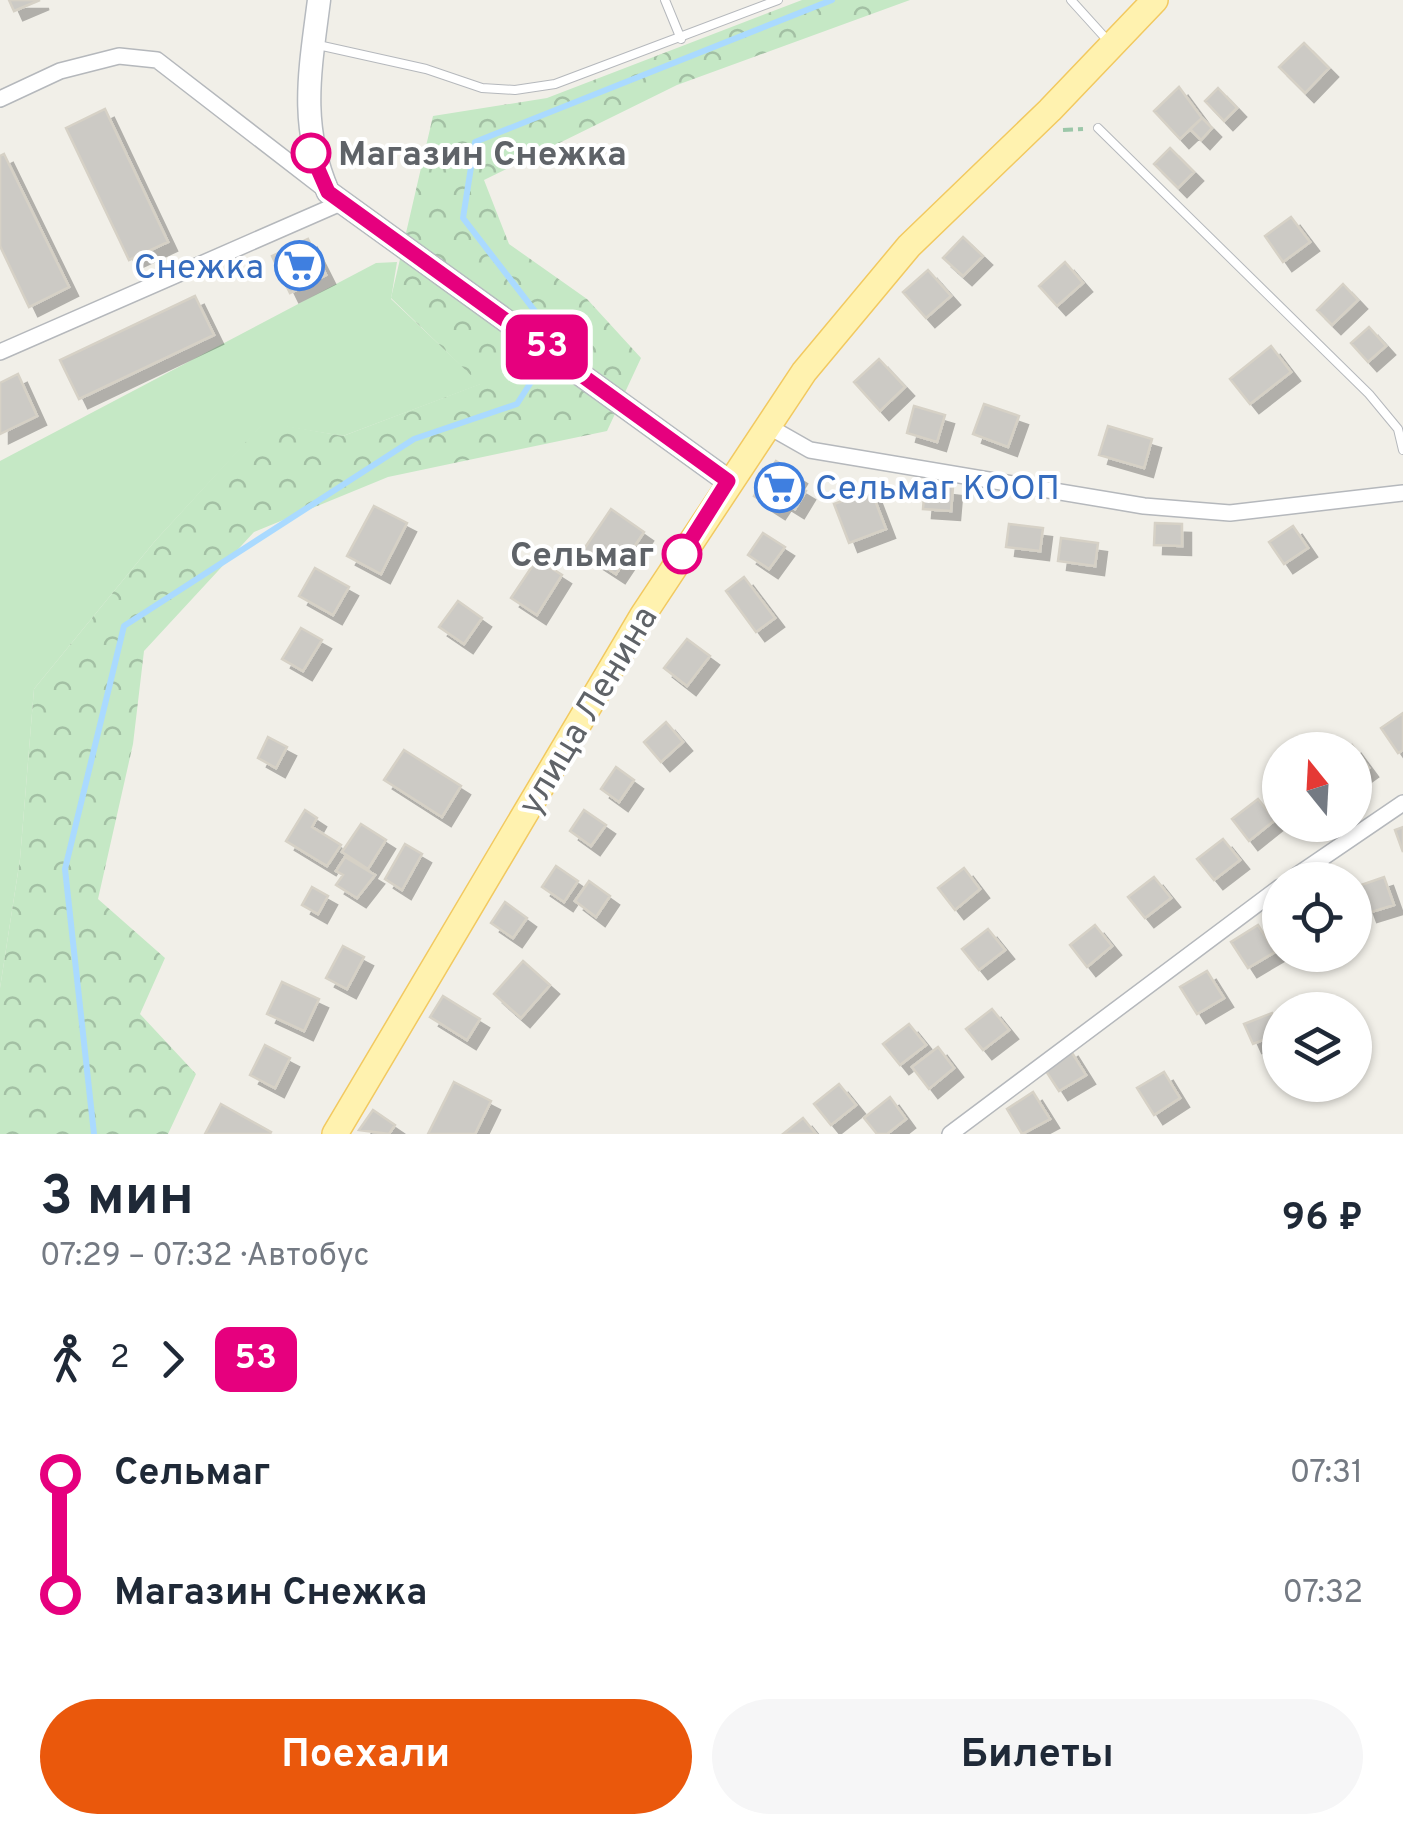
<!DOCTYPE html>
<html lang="ru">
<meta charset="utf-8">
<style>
:root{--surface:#fff;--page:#f6f6f7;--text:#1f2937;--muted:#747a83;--accent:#ea580c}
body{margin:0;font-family:Overpass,sans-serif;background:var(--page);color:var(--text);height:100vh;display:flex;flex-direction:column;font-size:38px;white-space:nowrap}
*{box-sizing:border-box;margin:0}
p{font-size:32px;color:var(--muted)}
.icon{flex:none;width:55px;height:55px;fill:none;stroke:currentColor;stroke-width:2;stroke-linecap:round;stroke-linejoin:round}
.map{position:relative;height:1134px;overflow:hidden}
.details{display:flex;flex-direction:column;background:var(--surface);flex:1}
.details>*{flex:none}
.badge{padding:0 20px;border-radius:15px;font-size:35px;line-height:65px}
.needle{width:65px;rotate:342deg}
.fabs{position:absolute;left:1262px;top:732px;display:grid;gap:20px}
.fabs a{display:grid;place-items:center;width:110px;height:110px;border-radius:50%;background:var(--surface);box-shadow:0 2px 8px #0004;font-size:50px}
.map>.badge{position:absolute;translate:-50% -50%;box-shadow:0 0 0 5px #fff}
.legs{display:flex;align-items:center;gap:15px;height:110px;padding:0 40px;font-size:32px}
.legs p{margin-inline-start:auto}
.headline{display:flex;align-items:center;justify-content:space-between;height:170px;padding:0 40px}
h1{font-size:55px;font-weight:700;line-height:75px}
.button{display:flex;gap:20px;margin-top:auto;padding:20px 40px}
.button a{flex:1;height:115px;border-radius:60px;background:var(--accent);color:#fff;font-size:40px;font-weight:700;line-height:115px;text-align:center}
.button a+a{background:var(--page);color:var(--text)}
ul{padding:0 40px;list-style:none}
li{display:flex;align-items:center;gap:35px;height:120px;font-size:38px}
li i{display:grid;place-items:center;width:15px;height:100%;margin:0 12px;background:currentColor}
li i::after{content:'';width:25px;height:25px;margin:-12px;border:8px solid;border-radius:50%;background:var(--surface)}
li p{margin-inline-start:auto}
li:first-child i{background:linear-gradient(#0000 50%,currentColor 0)}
li:last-child i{background:linear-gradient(currentColor 50%,#0000 0)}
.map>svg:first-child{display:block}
.green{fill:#c5e8c5}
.forest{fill:url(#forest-crowns)}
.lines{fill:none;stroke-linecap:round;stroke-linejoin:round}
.stream{stroke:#aadaff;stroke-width:6}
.building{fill:#cccac5;stroke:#d6d1c6;stroke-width:2.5;filter:url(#shadow)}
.lane-casing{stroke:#b5b8bc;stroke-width:10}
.street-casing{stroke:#b5b8bc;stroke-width:18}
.secondary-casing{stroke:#b6babf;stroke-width:25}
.primary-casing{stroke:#f2c960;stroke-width:28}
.path{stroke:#9cc7a9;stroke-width:4;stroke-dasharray:10 5;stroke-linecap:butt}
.lane{stroke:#fff;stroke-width:8}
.street{stroke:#fff;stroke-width:15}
.secondary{stroke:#fff;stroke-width:22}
.primary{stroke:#fff2af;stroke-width:25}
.line-1-casing{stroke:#fff;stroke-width:22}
.line-1{stroke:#e6007e;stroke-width:15}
.stop-1-dot{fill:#fff;stroke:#e6007e;stroke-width:5}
.labels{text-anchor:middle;stroke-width:8;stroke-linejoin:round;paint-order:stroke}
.stop-label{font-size:35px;font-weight:bold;fill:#5f6368;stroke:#fff;text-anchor:start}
.shop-label{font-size:35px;fill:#366cbe;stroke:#fff;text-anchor:end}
.street-label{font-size:35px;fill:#5f6368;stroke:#fff}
</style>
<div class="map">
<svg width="1403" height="1134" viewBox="0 0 1403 1134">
<defs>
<pattern id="forest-crowns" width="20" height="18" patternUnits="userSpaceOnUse" patternTransform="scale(2.5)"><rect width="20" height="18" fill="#c5e8c5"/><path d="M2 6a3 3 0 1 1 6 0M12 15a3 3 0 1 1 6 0" fill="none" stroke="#a3c0a4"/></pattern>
<filter id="shadow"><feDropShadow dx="9" dy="9" stdDeviation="0" flood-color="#0004"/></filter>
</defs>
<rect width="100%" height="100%" fill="#f1efe8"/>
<path class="green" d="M397 262 391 299 481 384 343 436 264 423 155 541 34 689 20 859 0 988V461L376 263Z"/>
<path class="forest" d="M802 0H910L677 85 484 180 509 244 587 299 641 358 607 431 388 477 254 532 144 651 133 744 98 899 165 958 140 1014 196 1074 168 1134H0V988L20 859 34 689 155 541 264 422 343 436 480 384 391 298 433 116 547 98Z"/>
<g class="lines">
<path class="stream" d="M558 341 463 218 475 142 832 0
M94 1134 65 869 124 626 414 439 517 404 542 365"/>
</g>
<path class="building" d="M9 0H40L14 11Z
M1304 43 1329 68 1305 93 1279 67Z
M1179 87 1202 118 1180 139 1154 111Z
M1218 88 1237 108 1224 121 1205 101Z
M105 109 168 242 129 260 66 128Z
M1202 118 1212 128 1201 140 1190 129Z
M1170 148 1194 172 1178 188 1154 164Z
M4 154 69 287 29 307 0 246V156Z
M1291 217 1310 242 1283 262 1265 236Z
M963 237 983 256 963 276 943 258Z
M308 239 326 275 290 293 272 256Z
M1065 262 1083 283 1057 306 1039 286Z
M928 270 951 296 926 318 903 292Z
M1343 284 1358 300 1332 325 1317 310Z
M195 296 214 335 79 399 60 360Z
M1369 327 1386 346 1368 362 1351 343Z
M1271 346 1291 372 1250 404 1230 379Z
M879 359 905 387 880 411 854 382Z
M18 374 37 416 0 434V383Z
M984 404 1019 416 1008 447 973 434Z
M914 406 945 415 937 442 907 433Z
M1108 426 1152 439 1144 468 1099 455Z
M776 461 798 475 793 483 806 491 795 509 782 501 776 510 754 496Z
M925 484 953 487 951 511 923 509Z
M871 490 886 529 849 543 834 504Z
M374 506 407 523 381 574 347 556Z
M611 509 644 532 616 574 582 552Z
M1155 523 1182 524V546L1154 545Z
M1009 524 1043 528 1040 551 1006 547Z
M1293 526 1308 548 1284 564 1269 542Z
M763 533 785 547 769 569 748 555Z
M1061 538 1098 543 1095 566 1058 561Z
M537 559 562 575 537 615 511 598Z
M315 568 349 587 333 615 299 596Z
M744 577 775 618 756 632 726 591Z
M458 601 482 618 464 644 439 627Z
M301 628 322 640 303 671 282 659Z
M687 639 710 656 687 686 664 668Z
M1403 713V750L1398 753 1381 728Z
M666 722 683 742 661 762 644 742Z
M268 737 287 747 276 768 258 758Z
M1352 745 1369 768 1355 778V750H1345Z
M404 750 461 786 442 817 384 780Z
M616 767 634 780 619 802 601 789Z
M1258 799 1275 820 1249 841 1232 819Z
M305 810 317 818 312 827 341 845 327 866 286 841Z
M584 810 606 825 591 846 570 831Z
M361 824 386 840 368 869 342 852Z
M1403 827V852L1395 830Z
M1223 839 1240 860 1214 880 1197 859Z
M405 844 422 854 402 890 385 879Z
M345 857 375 875 357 898 336 885 343 875 336 871Z
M556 866 578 881 564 902 542 887Z
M964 868 980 889 955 910 938 888Z
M1154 877 1171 898 1145 918 1128 897Z
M1384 877 1394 905 1368 913 1358 886Z
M589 881 610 896 596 917 575 901Z
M312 887 328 896 318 914 302 905Z
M505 902 527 918 513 938 491 923Z
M1095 925 1112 946 1087 967 1070 945Z
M1258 925 1275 952 1248 968 1231 942Z
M988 929 1005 950 979 970 962 949Z
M343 946 364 957 347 989 326 978Z
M523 961 550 985 521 1018 494 994Z
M1207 971 1224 998 1197 1014 1180 987Z
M282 982 319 999 304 1031 267 1014Z
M443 996 480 1019 467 1040 430 1017Z
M992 1009 1009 1030 983 1050 966 1029Z
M1272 1013 1280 1033 1253 1044 1244 1024Z
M909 1024 926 1045 900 1065 883 1044Z
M265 1045 290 1058 275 1088 250 1075Z
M938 1047 954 1068 929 1089 912 1067Z
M1069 1048 1086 1075 1059 1091 1042 1065Z
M1164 1072 1180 1098 1154 1115 1137 1088Z
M454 1082 491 1101 475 1134H428Z
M839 1084 856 1105 831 1125 814 1104Z
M1033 1092 1050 1119 1022 1134 1007 1109Z
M890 1097 906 1119 887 1134H877L864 1118Z
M221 1104 271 1132 270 1134H205Z
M373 1110 395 1125 389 1134 359 1130Z
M803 1118 816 1134H783Z"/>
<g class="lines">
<defs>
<path id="lane" d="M665 0 681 39
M1071 0 1109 42
M318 45 426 69 482 88 515 90 555 84 778 0
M1098 128 1369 394 1398 429 1403 450"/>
<path id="street" d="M0 99 60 71 119 56 157 60 328 192
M0 352 343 202
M766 425 810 450 1144 506 1230 513 1403 493
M1290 880 1403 803
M950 1134 1280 887"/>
<path id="secondary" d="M319 0C310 71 299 124 328 192L728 481"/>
<path id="primary" d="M335 1134 643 615 804 372 909 246 1050 110 1155 0"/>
</defs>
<use href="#lane" class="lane-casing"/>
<use href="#street" class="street-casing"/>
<use href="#secondary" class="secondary-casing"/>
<use href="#primary" class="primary-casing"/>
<path class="path" d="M1063 130 1083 129"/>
<use href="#lane" class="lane"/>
<use href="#street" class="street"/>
<use href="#secondary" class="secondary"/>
<use href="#primary" class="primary"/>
</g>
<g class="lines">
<defs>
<path id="line-1" d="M311 153 328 192 728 481 682 554"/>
</defs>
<use href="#line-1" class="line-1-casing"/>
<use href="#line-1" class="line-1"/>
</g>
<defs>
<symbol id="supermarket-ring" viewBox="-11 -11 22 22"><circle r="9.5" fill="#fff" stroke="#3f7fe0" stroke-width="1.5"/><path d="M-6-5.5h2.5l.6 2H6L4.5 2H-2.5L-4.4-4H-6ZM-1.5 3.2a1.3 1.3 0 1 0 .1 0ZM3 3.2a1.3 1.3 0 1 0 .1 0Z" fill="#3f7fe0"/></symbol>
</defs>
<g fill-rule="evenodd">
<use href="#supermarket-ring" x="272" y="238" width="55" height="55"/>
<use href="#supermarket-ring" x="752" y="460" width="55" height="55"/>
</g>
<g class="stop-1-dot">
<circle cx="311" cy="153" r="18"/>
<circle cx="682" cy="554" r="18"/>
</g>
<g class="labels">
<g class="stop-label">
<text x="338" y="165">Магазин Снежка</text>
<text x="654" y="566" text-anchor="end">Сельмаг</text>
</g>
<g class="shop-label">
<text x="264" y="278">Снежка</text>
<text x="815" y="499" text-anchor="start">Сельмаг КООП</text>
</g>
<g class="street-label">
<text transform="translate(587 710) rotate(-59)" y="12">улица Ленина</text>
</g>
</g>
</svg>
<div class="fabs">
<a><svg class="needle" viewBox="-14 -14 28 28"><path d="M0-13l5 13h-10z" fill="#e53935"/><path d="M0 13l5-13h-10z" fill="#747a83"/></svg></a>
<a><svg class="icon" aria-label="locate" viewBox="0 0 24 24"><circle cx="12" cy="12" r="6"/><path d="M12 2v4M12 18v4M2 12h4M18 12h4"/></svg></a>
<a><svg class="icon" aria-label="layers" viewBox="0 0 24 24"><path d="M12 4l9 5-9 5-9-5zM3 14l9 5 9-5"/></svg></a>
</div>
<b class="badge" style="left:547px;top:347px;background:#e6007e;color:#fff">53</b>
</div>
<section class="details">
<div class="headline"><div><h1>3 мин</h1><p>07:29 – 07:32 · Автобус</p></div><b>96 ₽</b></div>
<div class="legs"><svg class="icon" aria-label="walk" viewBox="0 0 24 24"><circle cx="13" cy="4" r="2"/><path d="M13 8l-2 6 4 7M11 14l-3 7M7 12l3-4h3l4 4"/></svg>2<svg class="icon" aria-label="forward" viewBox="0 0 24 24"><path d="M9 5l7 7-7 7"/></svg><b class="badge" style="background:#e6007e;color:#fff">53</b></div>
<ul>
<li><i style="color:#e6007e"></i><b>Сельмаг</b><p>07:31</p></li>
<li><i style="color:#e6007e"></i><b>Магазин Снежка</b><p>07:32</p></li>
</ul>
<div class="button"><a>Поехали</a><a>Билеты</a></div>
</section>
